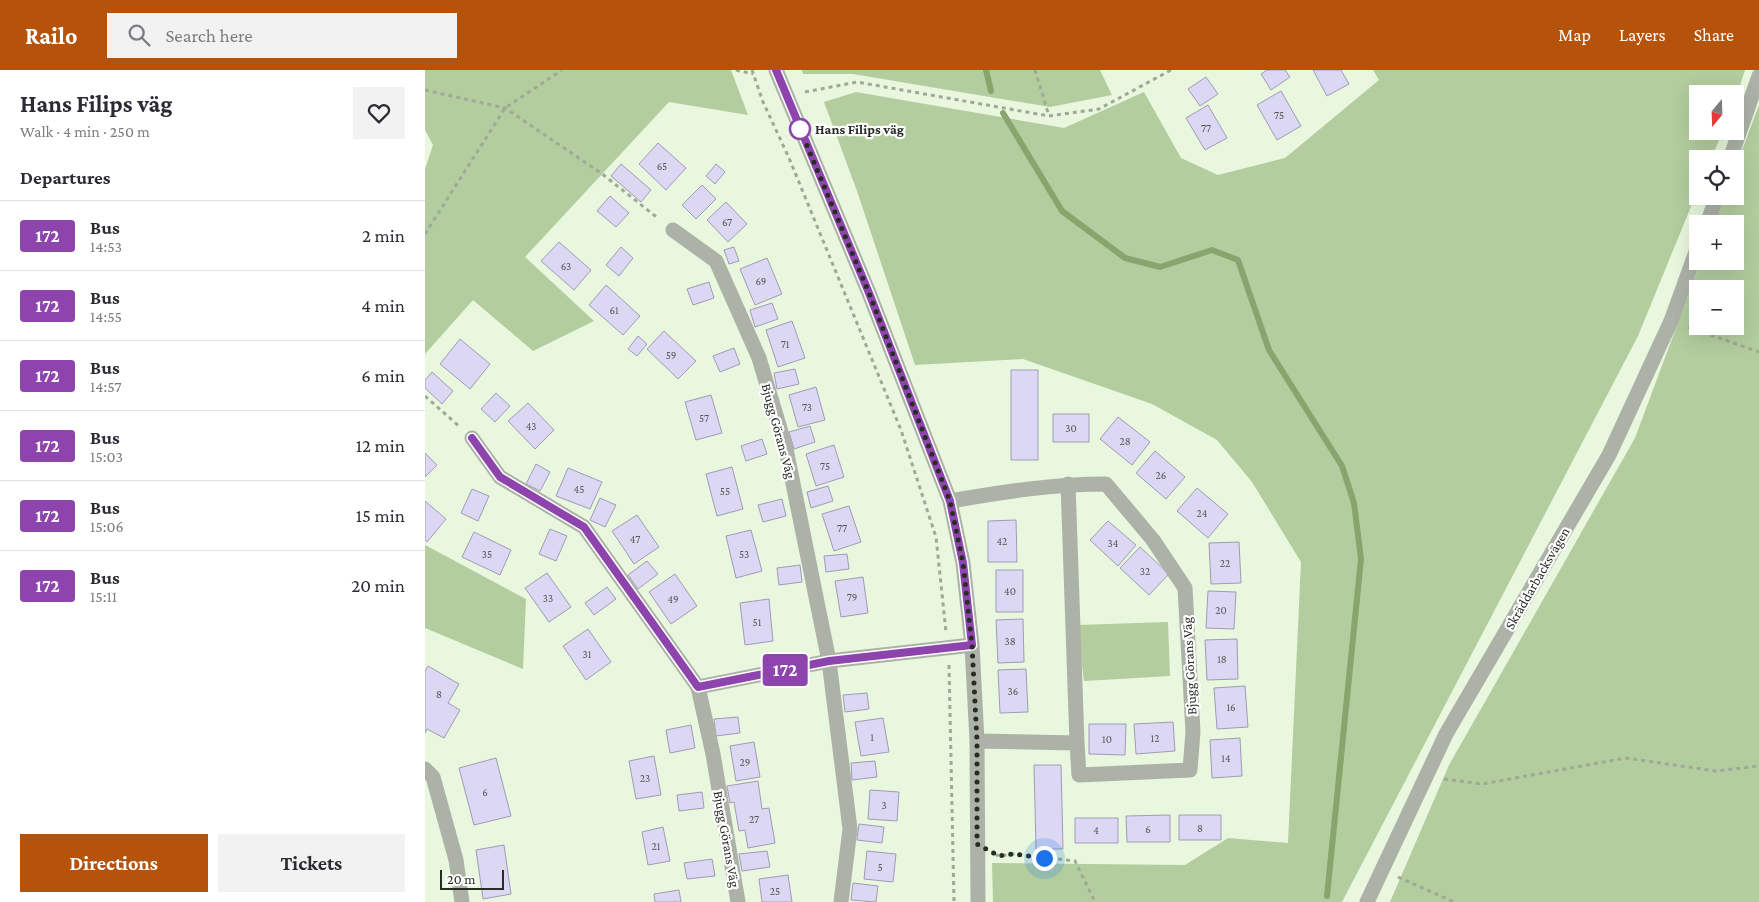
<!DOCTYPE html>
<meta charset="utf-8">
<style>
:root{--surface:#fff;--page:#f2f2f3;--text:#2b2b33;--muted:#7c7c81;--line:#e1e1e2;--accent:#b45309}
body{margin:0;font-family:"Crimson Pro",serif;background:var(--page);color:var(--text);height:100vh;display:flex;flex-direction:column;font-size:19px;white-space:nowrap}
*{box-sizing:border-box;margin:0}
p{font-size:16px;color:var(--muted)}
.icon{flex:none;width:28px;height:28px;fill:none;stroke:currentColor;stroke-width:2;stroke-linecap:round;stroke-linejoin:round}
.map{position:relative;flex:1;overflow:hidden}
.details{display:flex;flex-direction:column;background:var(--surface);width:425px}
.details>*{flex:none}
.badge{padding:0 10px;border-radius:4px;font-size:18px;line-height:32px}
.needle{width:32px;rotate:199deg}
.fabs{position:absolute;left:1264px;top:15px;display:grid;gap:10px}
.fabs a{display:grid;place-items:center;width:55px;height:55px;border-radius:0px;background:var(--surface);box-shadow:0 5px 20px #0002;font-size:25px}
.scale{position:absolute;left:15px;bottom:12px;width:64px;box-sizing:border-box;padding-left:5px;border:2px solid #282d24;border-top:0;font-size:14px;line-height:18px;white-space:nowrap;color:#282d24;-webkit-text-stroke:4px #fefefe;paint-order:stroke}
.you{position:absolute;width:25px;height:25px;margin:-12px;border:4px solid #fff;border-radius:50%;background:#1a73e8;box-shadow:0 0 0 8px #1a73e833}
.map>.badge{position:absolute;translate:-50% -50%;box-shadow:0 0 0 2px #fff}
h2{padding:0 20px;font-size:19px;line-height:45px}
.round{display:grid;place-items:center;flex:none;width:52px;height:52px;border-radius:0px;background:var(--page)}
.summary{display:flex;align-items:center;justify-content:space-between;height:85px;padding:0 20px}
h1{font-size:24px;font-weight:700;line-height:38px}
.cta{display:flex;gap:10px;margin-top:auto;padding:10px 20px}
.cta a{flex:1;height:58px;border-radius:0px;background:var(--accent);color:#fff;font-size:20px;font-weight:700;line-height:58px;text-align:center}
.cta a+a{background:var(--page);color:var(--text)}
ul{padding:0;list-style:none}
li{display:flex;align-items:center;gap:15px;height:70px;padding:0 20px;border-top:1px solid var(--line)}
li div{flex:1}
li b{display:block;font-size:19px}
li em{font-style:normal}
li .badge{min-width:55px;font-weight:700;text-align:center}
header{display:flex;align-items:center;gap:30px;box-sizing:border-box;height:70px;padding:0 25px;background:var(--accent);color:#fff}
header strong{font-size:24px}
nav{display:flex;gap:28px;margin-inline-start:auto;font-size:18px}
.search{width:350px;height:45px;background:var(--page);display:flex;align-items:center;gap:12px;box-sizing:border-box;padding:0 18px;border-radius:0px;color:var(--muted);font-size:19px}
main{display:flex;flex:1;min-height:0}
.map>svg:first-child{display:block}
.green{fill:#b3cd9f;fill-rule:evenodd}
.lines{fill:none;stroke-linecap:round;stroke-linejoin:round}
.stream{stroke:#87a56d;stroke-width:6}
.building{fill:#dcd7f3;stroke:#a09bb6}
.path{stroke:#9ea996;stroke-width:3;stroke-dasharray:4 4;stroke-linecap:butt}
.minor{stroke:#acb2a7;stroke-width:15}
.line-casing{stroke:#fff;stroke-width:11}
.line{stroke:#8e44ad;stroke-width:8}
.walk{stroke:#282d24;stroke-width:5;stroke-dasharray:0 9}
.stop-dot{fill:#fff;stroke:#8e44ad;stroke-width:2.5}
.labels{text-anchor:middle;stroke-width:4.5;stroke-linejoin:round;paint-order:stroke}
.number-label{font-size:11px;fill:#555858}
.stop-label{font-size:14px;font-weight:bold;fill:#282d24;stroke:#fefefe;text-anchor:start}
.street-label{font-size:14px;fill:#282d24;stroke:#fefefe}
</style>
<header>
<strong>Railo</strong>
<div class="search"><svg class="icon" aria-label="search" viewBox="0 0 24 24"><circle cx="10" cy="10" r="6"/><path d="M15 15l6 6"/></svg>Search here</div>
<nav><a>Map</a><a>Layers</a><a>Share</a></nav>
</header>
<main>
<section class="details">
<div class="summary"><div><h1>Hans Filips väg</h1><p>Walk · 4 min · 250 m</p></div><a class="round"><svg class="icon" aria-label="heart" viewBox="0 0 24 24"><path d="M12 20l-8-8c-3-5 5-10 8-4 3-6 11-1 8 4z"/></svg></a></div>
<h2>Departures</h2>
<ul>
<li><span class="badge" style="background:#8e44ad;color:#fff">172</span><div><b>Bus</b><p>14:53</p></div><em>2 min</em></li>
<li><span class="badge" style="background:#8e44ad;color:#fff">172</span><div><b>Bus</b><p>14:55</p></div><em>4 min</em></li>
<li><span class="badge" style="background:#8e44ad;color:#fff">172</span><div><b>Bus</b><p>14:57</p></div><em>6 min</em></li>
<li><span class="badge" style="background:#8e44ad;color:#fff">172</span><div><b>Bus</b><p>15:03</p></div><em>12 min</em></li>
<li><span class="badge" style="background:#8e44ad;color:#fff">172</span><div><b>Bus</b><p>15:06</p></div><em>15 min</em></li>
<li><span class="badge" style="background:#8e44ad;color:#fff">172</span><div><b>Bus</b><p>15:11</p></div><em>20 min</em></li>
</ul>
<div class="cta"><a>Directions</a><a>Tickets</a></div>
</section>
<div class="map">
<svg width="1334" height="832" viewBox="0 0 1334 832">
<rect width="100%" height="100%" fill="#e8f7dd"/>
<path class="green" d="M0 0H306L323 45 244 32 100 187 169 251 108 281 48 230 0 284V99L8 75 0 60Z
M377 0H675L687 25 625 37 428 4H378Z
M948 0H1320L1310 31V24H1272V61H1298L1286 89H1272V122L1213 266 917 832H568L567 793 760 795 803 768 863 773 876 492 827 412 792 370 727 334 598 289 490 295 432 121 399 32 431 22 639 58 719 22 756 88 793 105 860 88 954 10Z
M1334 35V832H965L1024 695 1210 368 1276 191H1310V154H1290L1300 126H1310V99ZM1272 219H1310V256H1272Z
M0 475 101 529 98 599 0 558Z
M743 552 745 606 659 611 652 555Z"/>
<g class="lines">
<path class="stream" d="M561 0 566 21
M578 43 637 141 700 188 735 197 787 180 813 190 844 280 917 396 929 433 936 489 902 826"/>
</g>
<path class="building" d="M842 0H860L865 7 846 20 836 4Z
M888 0H916L924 14 902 26Z
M781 7 793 24 775 36 763 19Z
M856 21 876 56 852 70 832 35Z
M783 35 802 68 780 80 761 48Z
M233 73 261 98 241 120 214 94Z
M196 94 226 120 216 132 186 106Z
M291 94 300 102 290 114 281 106Z
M277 115 291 129 271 149 257 135Z
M185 126 204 143 191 157 172 141Z
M301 132 322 154 303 172 282 150Z
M134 172 166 200 149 220 116 191Z
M196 177 208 188 194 206 181 195Z
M309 177 314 191 304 194 299 180Z
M342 188 357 224 330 235 315 199Z
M284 212 289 228 268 235 262 219Z
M181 215 215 246 198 265 164 235Z
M347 233 353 249 330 257 325 240Z
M367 251 380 288 353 297 341 260Z
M239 261 271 291 253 309 222 279Z
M213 266 222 274 212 286 203 279Z
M35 269 65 294 45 319 15 294Z
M309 278 315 294 295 302 288 286Z
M370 299 374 314 352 319 349 303Z
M586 300H613V390H586Z
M7 302 28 321 17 334 0 318V310Z
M391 317 400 350 373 357 364 325Z
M71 323 85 336 70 352 56 339Z
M286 325 297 363 271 370 260 332Z
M103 333 129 360 110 379 83 351Z
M628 344H664V372H628Z
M693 347 725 372 707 395 675 369Z
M385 356 390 372 369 379 364 362Z
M337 369 342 384 321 391 316 376Z
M409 375 419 407 391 416 381 384Z
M730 381 760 407 741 429 711 403Z
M0 383 12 395 0 407Z
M111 394 125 402 115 421 101 414Z
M307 397 318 439 292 446 281 404Z
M143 398 177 412 165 439 131 426Z
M403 416 408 431 386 438 382 422Z
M772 418 803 444 783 468 752 441Z
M47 419 64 426 53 451 36 443Z
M175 428 191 435 180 457 165 450Z
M357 429 361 446 338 452 333 435Z
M0 431 21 449 2 472 0 470Z
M424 436 436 472 409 481 397 444Z
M212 445 234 477 209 494 187 461Z
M591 450 592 492H563V451Z
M683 451 711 475 693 496 665 470Z
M125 459 142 466 131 491 114 484Z
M326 460 337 501 311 508 301 466Z
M49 462 86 480 75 505 37 487Z
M814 472 816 513 786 514 784 473Z
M715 477 744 504 724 525 695 498Z
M422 484 424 499 401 502 399 486Z
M222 491 233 504 213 519 203 505Z
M375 495 377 512 354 515 352 498Z
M571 500H598V542H571Z
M122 503 146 537 124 552 100 518Z
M250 504 272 536 246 554 224 522Z
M438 507 443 543 416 547 410 511Z
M182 517 191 529 169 545 160 533Z
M783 521 811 522 809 559 781 558Z
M344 529 348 571 320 575 315 533Z
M598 549 599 592 573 593 571 550Z
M163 559 186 592 161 610 138 576Z
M812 569 813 609 782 610 780 570Z
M3 596 34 614 23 633 35 640 19 668 2 659 0 663V601Z
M601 599 603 642 575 643 573 600Z
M820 616 823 657 792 659 789 618Z
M442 623 444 639 420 642 418 625Z
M313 647 315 663 291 666 289 649Z
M458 648 464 682 436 686 430 652Z
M748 652 750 681 711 684 709 654Z
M664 654H701L700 685 664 684Z
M266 655 270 678 245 683 241 660Z
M815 668 817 706 787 708 785 670Z
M329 672 335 707 311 711 305 676Z
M229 686 236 725 211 729 204 691Z
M71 688 86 746 49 755 34 698Z
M450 691 452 707 427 710 426 693Z
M609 695H636L638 779H611Z
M333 711 337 739 344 738 350 773 323 778 320 760 314 761 309 732 305 733 302 716Z
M445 720 474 722 472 751 443 749Z
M277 722 279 738 254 741 252 725Z
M745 745V772H702L701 746Z
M754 745H796V770H754Z
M650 748H693V773H650Z
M434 754 459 757 457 773 432 770Z
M238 757 245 791 223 795 217 762Z
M79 775 86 824 58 829 51 780Z
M342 781 345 797 317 801 314 784Z
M442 781 471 784 468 812 439 809Z
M287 789 290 806 262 809 259 793Z
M363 805 367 832H337L334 809Z
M428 813 453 816 451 832 426 830Z
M254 820 256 832H230L229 824Z"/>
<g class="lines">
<path class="path" d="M311 0 328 4
M327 0 338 32 364 88 476 360 511 467 521 562
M610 0 624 46
M0 20 80 38 176 103 234 149
M380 22 432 12 624 46 674 39 746 0
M0 164 80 38 137 0
M1263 257 1334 282
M0 326 35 357
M524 595 529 832
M1019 709 1057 714 1201 688 1291 701 1334 696
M570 784 574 786 588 784 650 791 670 832
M973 807 1029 832"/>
<path class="minor" d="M351 0 444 223 525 431 538 493 547 575 552 671 553 832
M1305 89 1334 6
M1282 154 1292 126
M248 160 291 191 334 288 361 379 404 591 425 759 416 832
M47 368 75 407 159 457 273 617 288 684 313 832
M643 414 652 673
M525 431C577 422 628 414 681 414L728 470 760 518 768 662 765 700 654 705 652 673 552 671
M273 617 404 591 547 575
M0 699 8 707 31 790 37 832
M942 832 1021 664 1184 385 1246 251 1272 179"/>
</g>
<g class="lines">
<defs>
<path id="line" d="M47 368 75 407 159 457 273 617 404 591 547 575 538 493 525 431 444 223 351 0"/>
</defs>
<use href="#line" class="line-casing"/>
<use href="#line" class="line"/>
<path class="walk" d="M375 59 444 223 525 431 538 493 547 575 552 671V774L574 786 588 784 619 788"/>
</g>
<circle class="stop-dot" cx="375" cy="59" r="10"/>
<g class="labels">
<g class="number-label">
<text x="854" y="49">75</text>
<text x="781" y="62">77</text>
<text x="237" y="100">65</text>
<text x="302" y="156">67</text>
<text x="141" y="200">63</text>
<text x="336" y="215">69</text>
<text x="189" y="244">61</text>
<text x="360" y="278">71</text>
<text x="246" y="289">59</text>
<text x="382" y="341">73</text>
<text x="279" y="352">57</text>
<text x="106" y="360">43</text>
<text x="646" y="362">30</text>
<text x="700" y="375">28</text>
<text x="400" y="400">75</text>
<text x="736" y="409">26</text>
<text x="154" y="423">45</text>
<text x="300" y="425">55</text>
<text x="777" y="447">24</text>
<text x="417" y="462">77</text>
<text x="210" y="473">47</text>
<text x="577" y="475">42</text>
<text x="688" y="477">34</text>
<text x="62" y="488">35</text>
<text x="319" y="488">53</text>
<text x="800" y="497">22</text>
<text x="720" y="505">32</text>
<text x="585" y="525">40</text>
<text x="427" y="531">79</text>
<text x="123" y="532">33</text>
<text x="248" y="533">49</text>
<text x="796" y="544">20</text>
<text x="332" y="556">51</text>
<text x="585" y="575">38</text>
<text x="162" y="588">31</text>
<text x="797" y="593">18</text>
<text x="588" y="625">36</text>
<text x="14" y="628">8</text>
<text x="806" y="641">16</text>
<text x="447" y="671">1</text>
<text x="730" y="672">12</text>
<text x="682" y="673">10</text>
<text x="801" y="692">14</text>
<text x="320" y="696">29</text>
<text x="220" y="712">23</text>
<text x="60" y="726">6</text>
<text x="459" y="739">3</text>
<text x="329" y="753">27</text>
<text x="775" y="762">8</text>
<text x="723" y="763">6</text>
<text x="671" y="764">4</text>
<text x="231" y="780">21</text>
<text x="455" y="801">5</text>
<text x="350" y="825">25</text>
</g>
<g class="stop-label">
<text x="390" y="64">Hans Filips väg</text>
</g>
<g class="street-label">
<text transform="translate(354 361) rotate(75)" y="5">Bjugg Görans Väg</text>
<text transform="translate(1112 508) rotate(-60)" y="5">Skräddarbacksvägen</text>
<text transform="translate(764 596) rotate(-93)" y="5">Bjugg Görans Väg</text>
<text transform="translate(302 769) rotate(80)" y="5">Bjugg Görans Väg</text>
</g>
</g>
</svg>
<div class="fabs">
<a><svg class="needle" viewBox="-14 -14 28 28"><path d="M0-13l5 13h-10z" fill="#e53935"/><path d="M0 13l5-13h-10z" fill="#7c7c81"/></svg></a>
<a><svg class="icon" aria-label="locate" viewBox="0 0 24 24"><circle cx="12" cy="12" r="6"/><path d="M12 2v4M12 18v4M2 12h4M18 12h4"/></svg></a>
<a>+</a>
<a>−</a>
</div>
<div class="scale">20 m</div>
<div class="you" style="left:619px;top:788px"></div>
<b class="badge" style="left:360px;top:600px;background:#8e44ad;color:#fff">172</b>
</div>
</main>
